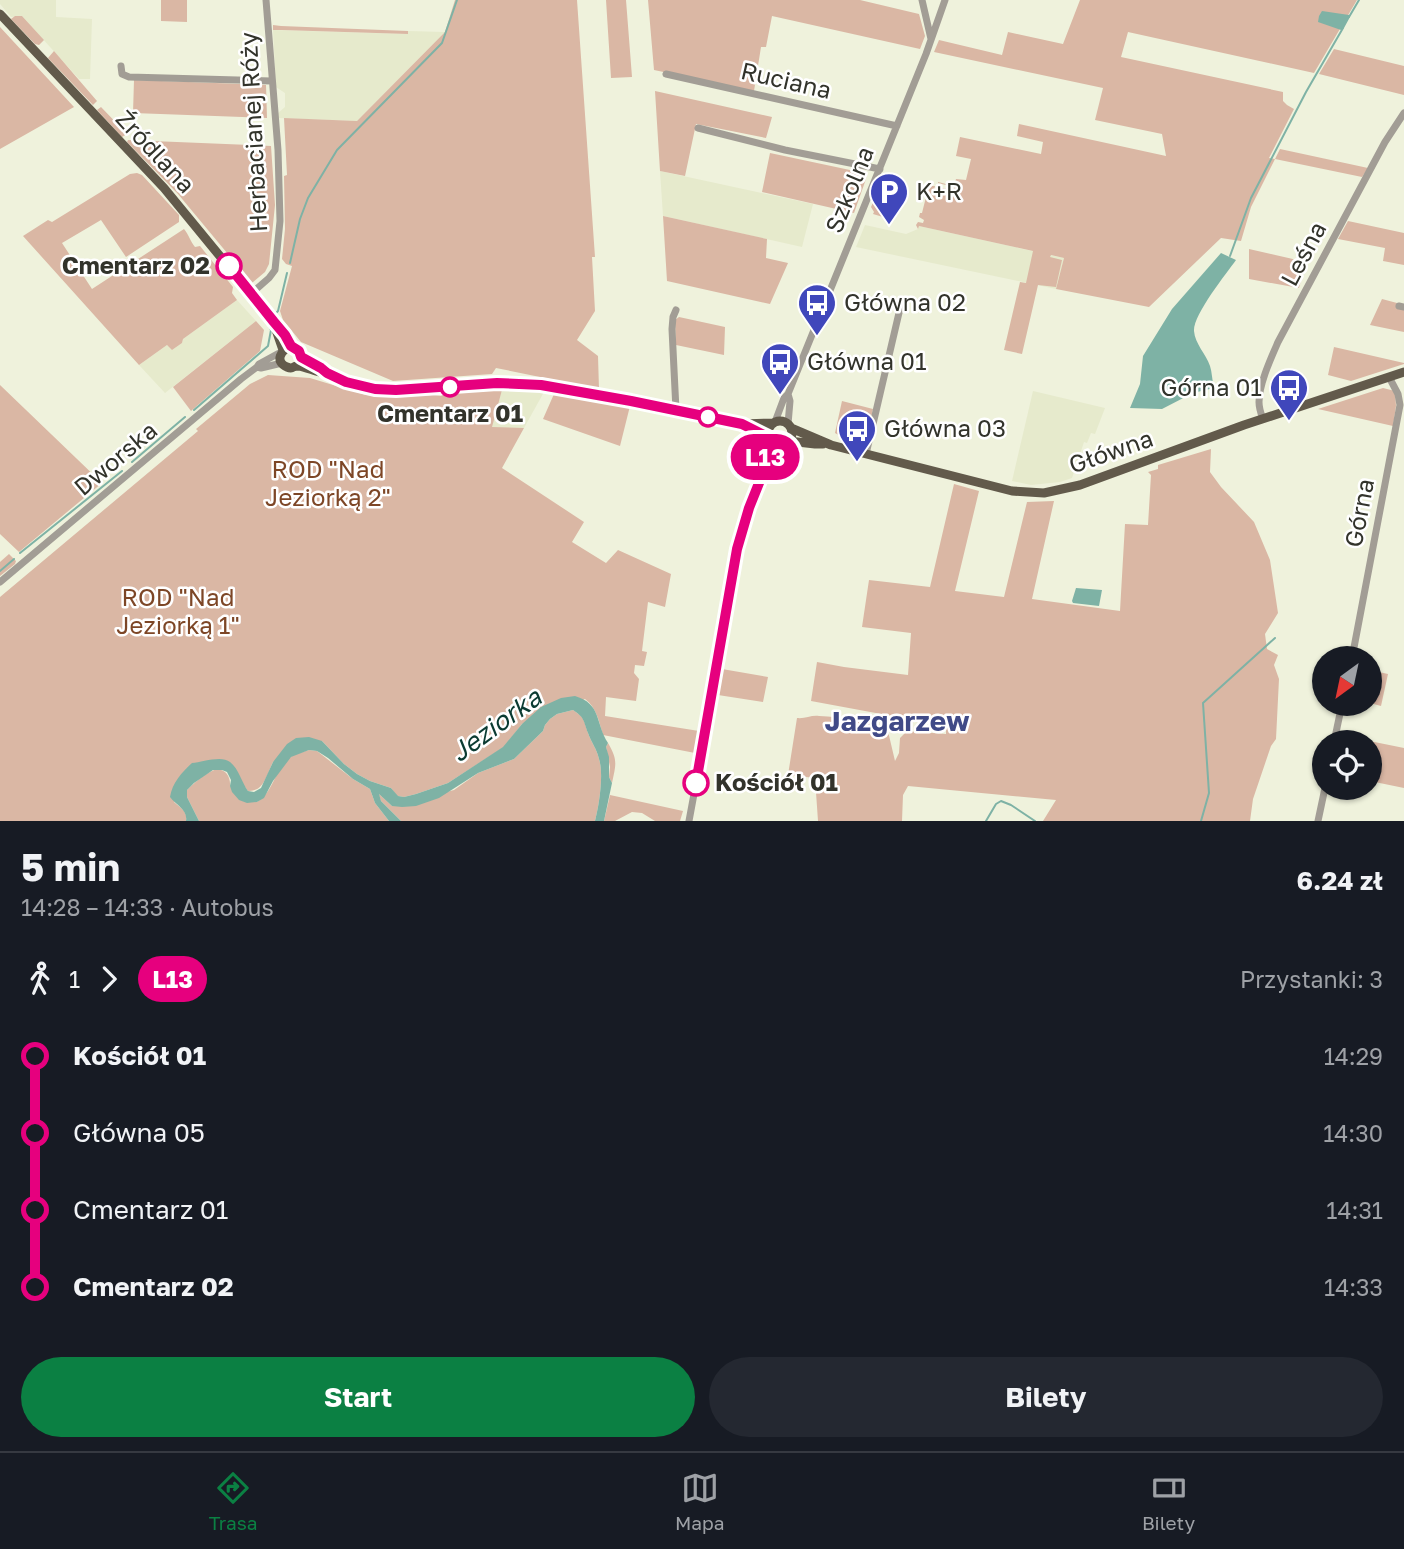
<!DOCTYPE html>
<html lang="pl">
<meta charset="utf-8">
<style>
:root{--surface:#171b24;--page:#242831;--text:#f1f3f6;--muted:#9ea1a6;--line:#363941;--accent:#0b8043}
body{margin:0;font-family:"Golos Text",sans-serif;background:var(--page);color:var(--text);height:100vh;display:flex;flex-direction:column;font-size:26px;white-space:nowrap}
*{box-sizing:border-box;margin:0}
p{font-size:23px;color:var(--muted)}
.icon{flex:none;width:38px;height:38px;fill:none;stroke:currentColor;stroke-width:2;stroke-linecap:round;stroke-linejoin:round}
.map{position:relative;height:821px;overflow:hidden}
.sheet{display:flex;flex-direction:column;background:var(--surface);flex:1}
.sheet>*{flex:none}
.badge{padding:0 14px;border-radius:23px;font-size:24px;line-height:46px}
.needle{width:46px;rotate:213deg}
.controls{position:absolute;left:1312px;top:646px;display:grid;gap:14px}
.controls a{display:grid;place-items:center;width:70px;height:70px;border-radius:50%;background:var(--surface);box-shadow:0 2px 5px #0004;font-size:35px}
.map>.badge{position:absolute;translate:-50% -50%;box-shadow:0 0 0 4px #fff}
.legs{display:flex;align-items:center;gap:10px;height:77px;padding:0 21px;font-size:23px}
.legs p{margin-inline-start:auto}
.headline{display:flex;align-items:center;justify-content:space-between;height:119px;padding:0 21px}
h1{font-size:38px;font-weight:700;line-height:52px}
.cta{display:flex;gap:14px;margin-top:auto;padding:14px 21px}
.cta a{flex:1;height:80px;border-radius:42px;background:var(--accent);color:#fff;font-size:28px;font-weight:700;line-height:80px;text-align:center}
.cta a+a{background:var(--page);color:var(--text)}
ul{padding:0 21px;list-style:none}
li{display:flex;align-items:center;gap:24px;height:77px;font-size:26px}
li i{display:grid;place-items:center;width:10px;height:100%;margin:0 9px;background:currentColor}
li i::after{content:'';width:18px;height:18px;margin:-9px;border:5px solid;border-radius:50%;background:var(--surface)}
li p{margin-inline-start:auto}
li:first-child i{background:linear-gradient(#0000 50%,currentColor 0)}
li:last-child i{background:linear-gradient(currentColor 50%,#0000 0)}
.tabs{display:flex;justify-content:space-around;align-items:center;height:98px;border-top:2px solid var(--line);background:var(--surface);font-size:19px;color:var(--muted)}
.tabs a{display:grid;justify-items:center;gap:4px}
.tabs .active{color:var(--accent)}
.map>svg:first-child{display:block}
.built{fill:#e6eacc}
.green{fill:#dab7a4}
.water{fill:#7eb2a5}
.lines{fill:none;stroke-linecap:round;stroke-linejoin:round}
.stream{stroke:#7eb2a5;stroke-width:2}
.minor{stroke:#a29d95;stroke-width:7}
.major{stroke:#625a4b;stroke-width:9}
.line-1-casing{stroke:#fff;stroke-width:16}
.line-1{stroke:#e6007e;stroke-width:10}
.stop-1-dot{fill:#fff;stroke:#e6007e;stroke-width:3.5}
.labels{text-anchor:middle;stroke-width:5;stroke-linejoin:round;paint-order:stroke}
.street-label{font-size:24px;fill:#32332b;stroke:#fff}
.poi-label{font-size:24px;fill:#32332b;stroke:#fff;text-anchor:start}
.stop-label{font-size:24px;font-weight:bold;fill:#32332b;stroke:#fff;text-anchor:end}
.park-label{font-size:24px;fill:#7d4626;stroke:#fff}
.water-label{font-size:26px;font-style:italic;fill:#0b3b32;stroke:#fff}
.quarter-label{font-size:28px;font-weight:bold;fill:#404a87;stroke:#fff}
</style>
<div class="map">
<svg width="1404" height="821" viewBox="0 0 1404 821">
<rect width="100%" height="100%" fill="#eff2dc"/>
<path class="built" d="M0 0H56V17L92 19 90 79H79L22 16 11 17 0 4Z
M273 30 407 34 408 31 445 32 357 121 278 118V113L285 107V93L276 87Z
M660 171 813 204 802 247 663 216Z
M865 225 906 234 918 229 919 226 1064 258 1056 289 856 247Z
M237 300 256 321 165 393 139 365 167 345 172 350 182 343 183 339Z
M502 390 544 392 524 428H491Z
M1033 391 1105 408 1095 434 1091 433 1087 443 1084 442 1072 478 1060 482 1031 485 1012 481Z"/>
<path class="green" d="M161 0H187V22L161 21Z
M455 0H577L595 257H592L595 311 577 340 598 356 599 389 496 368 492 374 393 381 301 342 283 320 280 311 292 266 286 264 282 259 285 229 284 176 287 175 284 118 357 121 445 32Z
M606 0H626L632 77 611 78Z
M648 0H860L919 14 925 36 920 49 772 16 766 47H761L754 91 654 70Z
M1080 0H1357L1314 73 1128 32 1121 57 1283 92V101L1287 105 1294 109 1269 158 1275 159 1280 149 1368 168 1362 177 1275 159 1251 207 1241 241 1221 238 1149 307 1056 289 1064 258 1051 255 1050 257 1062 260 1056 287 1038 285 1022 354 1004 350 1020 282 1026 283 1033 251 919 226 918 229 916 225 918 222 923 223 924 220 919 217 920 213H922L928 189 925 188 926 186H935L934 190H936L937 187 954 190V187L938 183V182L954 186 956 179 966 180 971 159 956 156 960 137 1041 154 1043 142 1017 136 1019 124 1166 156 1162 134 1095 120 1103 88 934 52 939 40 1002 55 1008 32 1063 44Z
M15 16H22L44 40 39 45 35 44 11 19Z
M273 25 281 26 408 31V34L281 30H273Z
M0 27 74 107 0 149Z
M1334 49 1404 66V95L1319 74Z
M54 51 97 101 93 105 48 58Z
M134 80 266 85 267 118 133 113Z
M655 91 772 117 766 138 696 124 685 176 660 171Z
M101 107 127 134 122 137 98 111 97 110Z
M128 140 271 146 275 205 269 264 265 272 252 283 178 194 127 142Z
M770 153 864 173 866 179 854 213 762 192Z
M137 173 142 175 179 215V222L126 257 101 220 62 243 92 289 184 229C189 235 190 241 195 247L200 246 233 287 232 293 237 300 183 339 182 343 172 350 167 345 139 365 23 236 48 220 52 222 130 174Z
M889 181H894L893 186H888L887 190 892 193 890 195H886L882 212 886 215 883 217 873 214 874 212 871 207 880 187Z
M663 216 767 239 766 258 788 263 770 304 667 281Z
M1348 221 1404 233V265L1383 261 1385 248 1338 239Z
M1249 249 1306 262 1299 288 1249 279Z
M1382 299 1397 303 1396 308 1404 310V332L1370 325Z
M679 317 725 327 724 355 676 345 675 320Z
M256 321 264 330 260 351 191 411 173 387Z
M1334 347 1404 363V364L1351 381 1328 375Z
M268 375 310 378 366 395 380 396 433 395 441 396 447 393 502 390 492 427 524 428 502 468 584 522 572 542 606 563 618 550 671 574 665 607 648 602 642 651 647 652 644 666 635 665 634 673 639 679 636 701 606 697 605 716 699 731 695 753 603 735C599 722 597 708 585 699L522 724 504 747 448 783 416 794 404 797 397 796 391 788 370 781 357 774 344 764 322 741 273 762C267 774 264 792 248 791 234 774 239 759 212 760L174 802C181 808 188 812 186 821H0V597L198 431 196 429 250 384Z
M0 385 102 483 19 552 0 534Z
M1383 388 1395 391 1396 406 1393 426 1318 409Z
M554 394 630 406 620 446 543 419Z
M842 401 873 409 865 444 847 440 835 433Z
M1211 449 1210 472 1221 487 1254 522 1270 560 1278 613 1265 634 1267 649 1278 655 1274 665 1279 679 1276 739 1271 746 1253 799 1250 821H1043L1056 800 908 786 903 795 902 821H818L815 778 788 775 797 718C805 719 811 715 819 716 842 717 865 721 887 727L895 761 899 753 900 738 907 731 946 734V726L811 701 817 662 844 667 908 675 911 633 862 627 869 580 930 587 954 484 979 491 955 591 1004 597 1027 502 1054 501 1032 599 1120 611 1125 524 1148 525 1151 475 1148 472 1158 469V465Z
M9 554 16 561 15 564 0 576V562Z
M722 669 768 677 763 702 718 695Z
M1370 670 1388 674 1381 706 1370 703Z
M573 710C586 719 583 719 588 733 591 742 597 749 599 759 604 774 599 806 595 821H401L381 801 378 793 392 806 454 790 478 773 514 759 543 731 545 725 550 719 557 714Z
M1340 735 1404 748V788L1370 781V742H1338Z
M608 743C618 760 616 764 612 783L609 777 610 767 606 747Z
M309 750 317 751 353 779 370 789 375 803 389 821H199L187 797V790C194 783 203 775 212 771 223 766 231 775 230 786L257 802C274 792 275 767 292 756 297 753 304 752 309 750Z
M610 795 683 811 680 821H655L642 813 632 812 615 821H604Z"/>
<path class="water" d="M1322 11 1349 15 1350 17 1344 28 1341 30 1318 22 1319 16Z
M1221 253 1236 260C1226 274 1193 315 1194 331 1195 344 1206 354 1210 366 1212 372 1212 380 1214 388L1193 393 1162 409 1130 408 1140 384 1143 356 1172 309Z
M1076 588 1102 590 1099 606 1073 603 1072 601Z
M575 696C602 704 595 723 608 743L606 747 609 757V777L612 783 604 821H595C599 806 604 774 599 759 597 749 591 742 588 733 583 720 585 718 573 710L557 714 550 719 545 725 543 731 514 759 478 773 439 798 416 806 402 807 392 806 379 794 381 801 401 821H389L375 803 370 789 353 779 328 758 317 751 309 750 291 757 273 781 264 798 257 802 247 803 239 800 232 792 230 786 231 780 227 772 222 770H213L194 783 187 790V797L199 821H186C188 810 176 805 170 797 172 783 182 772 192 763 202 762 222 755 230 762 239 769 242 783 248 791L254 792 261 788 273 762 287 744 296 738 309 737 322 741 344 764 357 774 370 781 391 788 398 796 404 797 416 794 448 783 503 747 522 724 541 707 561 698Z"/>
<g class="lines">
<path class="stream" d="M1349 17 1359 0
M1230 256 1251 198 1306 92 1343 28
M290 263 300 219 308 198 337 150 442 43 457 0
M276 313 278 311 287 273
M194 410 268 346 271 330 267 322
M132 462 185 417
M20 553 122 471
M0 571 14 559
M986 821 996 804 1001 801 1011 805 1035 821
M1201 821 1209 793 1203 703 1275 638"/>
<path class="minor" d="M922 0 931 39
M121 66 122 74 129 77 271 81
M666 74 897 126
M698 128 785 150 880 169
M252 293 269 278 275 270 280 221 278 150 266 0
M1399 306 1404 307
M676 310 673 317 672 329 676 410
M257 367 261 368 282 363
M788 394 790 401 788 424
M1263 419C1261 414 1259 408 1259 402 1259 384 1271 358 1278 342L1385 142 1404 113
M775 422 784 398 788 394 926 54 945 0
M866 454 902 300
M761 477V468L769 440
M0 582 241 379 257 367 259 364 281 352
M1352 658 1400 405 1398 394 1389 377
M1334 742 1342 704
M689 821 707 724 737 548 744 522 761 478 767 470 776 452 782 445
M1318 821 1325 788"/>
<path class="major" d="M0 14 164 188 274 322 285 335 291 347
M274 324 283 350
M291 347C281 349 274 362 287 367 294 370 291 366 298 366 308 367 316 373 327 373
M301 357 321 367 327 373 346 381 375 389 395 390 497 383 541 385 631 401 742 424 773 423
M768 433a12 12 0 1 1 24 0a12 12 0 1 1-24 0Z
M744 424 768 437
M791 428 831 445 1012 491 1044 493 1080 485 1244 425 1404 372
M789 441 815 444H823"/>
</g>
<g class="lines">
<defs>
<path id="line-1" d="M229 266 274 322 285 335 291 346 299 351 301 357 321 368 327 373 346 382 375 389 396 390 497 383 541 385 631 401 742 424 768 437 769 440 761 468V478L749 508 737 549 696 783"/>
</defs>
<use href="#line-1" class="line-1-casing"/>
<use href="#line-1" class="line-1"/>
</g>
<defs>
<symbol id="parking-pin" viewBox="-11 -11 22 30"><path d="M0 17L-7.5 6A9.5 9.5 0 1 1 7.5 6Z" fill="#4047bb" stroke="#fff"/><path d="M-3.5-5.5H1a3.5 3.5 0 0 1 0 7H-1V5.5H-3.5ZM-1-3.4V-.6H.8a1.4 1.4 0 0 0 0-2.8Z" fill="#fff"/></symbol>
<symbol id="bus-pin" viewBox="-11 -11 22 30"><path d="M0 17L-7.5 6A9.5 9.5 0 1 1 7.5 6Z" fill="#4047bb" stroke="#fff"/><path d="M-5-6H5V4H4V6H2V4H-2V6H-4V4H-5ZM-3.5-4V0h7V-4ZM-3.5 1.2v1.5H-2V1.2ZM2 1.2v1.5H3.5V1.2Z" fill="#fff"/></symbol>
</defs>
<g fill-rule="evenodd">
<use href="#parking-pin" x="867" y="170" width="44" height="60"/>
<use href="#bus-pin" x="795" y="281" width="44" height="60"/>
<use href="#bus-pin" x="758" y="340" width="44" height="60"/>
<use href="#bus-pin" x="1267" y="366" width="44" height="60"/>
<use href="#bus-pin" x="835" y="407" width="44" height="60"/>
</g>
<g class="stop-1-dot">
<circle cx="229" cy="266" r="12"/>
<circle cx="450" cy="387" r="9"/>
<circle cx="708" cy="417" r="9"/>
<circle cx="696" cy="783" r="12"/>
</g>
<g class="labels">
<g class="street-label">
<text transform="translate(786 81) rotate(13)" y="8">Ruciana</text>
<text transform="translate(254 132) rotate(-93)" y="8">Herbacianej Róży</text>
<text transform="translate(155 152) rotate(47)" y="8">Źródlana</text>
<text transform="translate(850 190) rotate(-68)" y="8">Szkolna</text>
<text transform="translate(1304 254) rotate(-62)" y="8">Leśna</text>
<text transform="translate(1111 452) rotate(-19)" y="8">Główna</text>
<text transform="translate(116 459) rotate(-40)" y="8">Dworska</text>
<text transform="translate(1360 513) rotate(-79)" y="8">Górna</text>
</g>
<g class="poi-label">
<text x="916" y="200">K+R</text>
<text x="844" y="311">Główna 02</text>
<text x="807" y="370">Główna 01</text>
<text x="1262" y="396" text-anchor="end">Górna 01</text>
<text x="884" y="437">Główna 03</text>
</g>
<g class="stop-label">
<text x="210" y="274">Cmentarz 02</text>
<text x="450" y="422" text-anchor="middle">Cmentarz 01</text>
<text x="715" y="791" text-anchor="start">Kościół 01</text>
</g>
<g class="park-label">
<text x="328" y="478">ROD "Nad<tspan x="328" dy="28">Jeziorką 2"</tspan></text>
<text x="178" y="606">ROD "Nad<tspan x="178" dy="28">Jeziorką 1"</tspan></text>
</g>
<g class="water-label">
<text transform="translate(496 725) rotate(-36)" y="9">Jeziorka</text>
</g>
<g class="quarter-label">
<text x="897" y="731">Jazgarzew</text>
</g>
</g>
</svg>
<div class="controls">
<a><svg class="needle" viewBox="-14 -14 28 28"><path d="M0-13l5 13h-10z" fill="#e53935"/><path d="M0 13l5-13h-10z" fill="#9ea1a6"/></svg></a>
<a><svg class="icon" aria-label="locate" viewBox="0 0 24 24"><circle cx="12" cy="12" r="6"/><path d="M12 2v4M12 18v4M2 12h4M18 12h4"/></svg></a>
</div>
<b class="badge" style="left:765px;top:457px;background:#e6007e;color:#fff">L13</b>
</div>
<section class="sheet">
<div class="headline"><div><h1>5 min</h1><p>14:28 – 14:33 · Autobus</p></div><b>6.24 zł</b></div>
<div class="legs"><svg class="icon" aria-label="walk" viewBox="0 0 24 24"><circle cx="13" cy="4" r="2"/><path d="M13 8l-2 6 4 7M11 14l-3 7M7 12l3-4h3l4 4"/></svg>1<svg class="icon" aria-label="forward" viewBox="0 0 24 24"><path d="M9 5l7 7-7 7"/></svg><b class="badge" style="background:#e6007e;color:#fff">L13</b><p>Przystanki: 3</p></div>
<ul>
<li><i style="color:#e6007e"></i><b>Kościół 01</b><p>14:29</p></li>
<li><i style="color:#e6007e"></i><span>Główna 05</span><p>14:30</p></li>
<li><i style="color:#e6007e"></i><span>Cmentarz 01</span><p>14:31</p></li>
<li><i style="color:#e6007e"></i><b>Cmentarz 02</b><p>14:33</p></li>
</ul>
<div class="cta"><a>Start</a><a>Bilety</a></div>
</section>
<nav class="tabs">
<a class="active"><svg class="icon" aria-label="directions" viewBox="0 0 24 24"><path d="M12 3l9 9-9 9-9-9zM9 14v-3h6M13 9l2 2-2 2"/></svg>Trasa</a>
<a><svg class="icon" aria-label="map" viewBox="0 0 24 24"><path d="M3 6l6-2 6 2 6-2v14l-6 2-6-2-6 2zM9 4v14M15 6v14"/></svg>Mapa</a>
<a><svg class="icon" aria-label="tickets" viewBox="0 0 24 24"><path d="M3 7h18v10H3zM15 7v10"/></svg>Bilety</a>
</nav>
